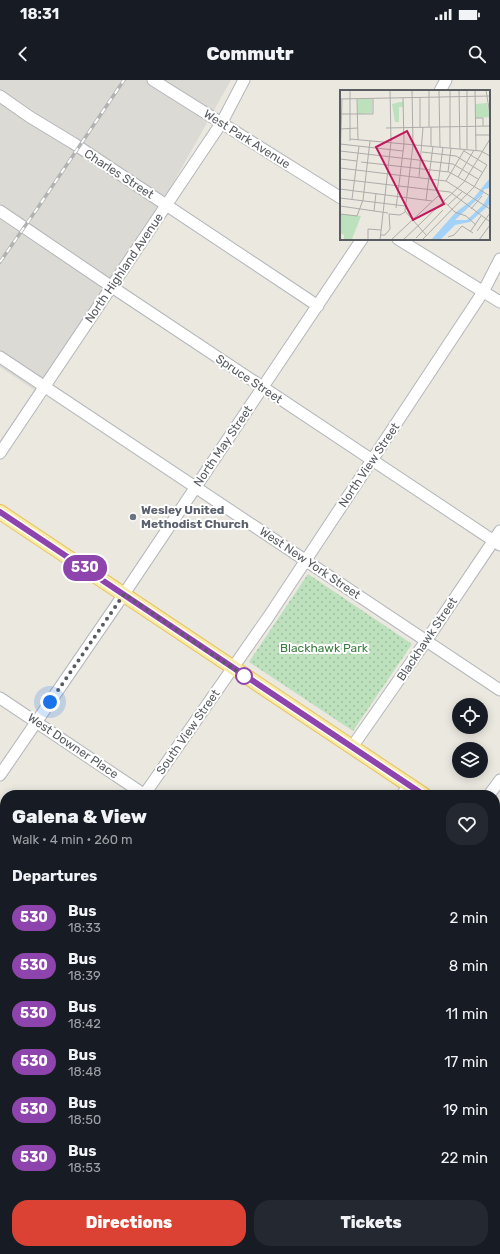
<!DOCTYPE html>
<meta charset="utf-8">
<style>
:root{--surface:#171b24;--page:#242831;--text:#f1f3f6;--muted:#9ea1a6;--accent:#dc4234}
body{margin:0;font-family:Rubik,sans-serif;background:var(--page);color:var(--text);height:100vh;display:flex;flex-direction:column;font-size:15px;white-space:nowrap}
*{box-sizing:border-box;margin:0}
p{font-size:13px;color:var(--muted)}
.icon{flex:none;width:22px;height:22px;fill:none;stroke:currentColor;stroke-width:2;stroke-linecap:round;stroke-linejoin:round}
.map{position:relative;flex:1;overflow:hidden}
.side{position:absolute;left:0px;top:710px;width:500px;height:464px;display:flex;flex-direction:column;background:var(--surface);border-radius:16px 16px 0 0;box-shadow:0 2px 10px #0003}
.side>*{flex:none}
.badge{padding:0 8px;border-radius:13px;font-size:14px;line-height:26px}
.buttons{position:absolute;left:452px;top:618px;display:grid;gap:8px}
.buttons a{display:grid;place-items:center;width:36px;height:36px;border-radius:50%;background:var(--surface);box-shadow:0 2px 10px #0003;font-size:20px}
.you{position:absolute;width:20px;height:20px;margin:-10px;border:3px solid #fff;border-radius:50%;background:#1a73e8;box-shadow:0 0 0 6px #1a73e833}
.map>.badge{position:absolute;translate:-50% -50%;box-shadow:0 0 0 2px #fff}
h2{padding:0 12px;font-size:15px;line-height:36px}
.round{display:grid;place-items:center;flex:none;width:42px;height:42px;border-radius:16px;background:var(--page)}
.head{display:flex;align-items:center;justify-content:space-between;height:68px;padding:0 12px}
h1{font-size:19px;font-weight:800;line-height:30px}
.primary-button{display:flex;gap:8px;margin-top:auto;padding:8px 12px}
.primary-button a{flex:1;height:46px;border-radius:16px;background:var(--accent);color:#fff;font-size:16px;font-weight:800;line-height:46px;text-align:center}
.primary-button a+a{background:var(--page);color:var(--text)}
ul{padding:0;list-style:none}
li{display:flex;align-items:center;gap:12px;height:48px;padding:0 12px}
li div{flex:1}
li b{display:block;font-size:15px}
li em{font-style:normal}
li .badge{min-width:44px;font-weight:700;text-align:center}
.status{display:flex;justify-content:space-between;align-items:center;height:28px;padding:0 20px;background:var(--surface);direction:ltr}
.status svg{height:11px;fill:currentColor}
header{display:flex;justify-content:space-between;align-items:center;height:52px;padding:0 12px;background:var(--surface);font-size:18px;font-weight:800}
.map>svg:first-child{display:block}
.commercial{fill:#fbf2d5}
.industrial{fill:#dcdad4}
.park{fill:url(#park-dots)}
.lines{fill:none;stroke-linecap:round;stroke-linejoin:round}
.minor-casing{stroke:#b3b6ba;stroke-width:13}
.major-casing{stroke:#e6c15d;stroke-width:16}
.minor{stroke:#fff;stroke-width:11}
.major{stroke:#f9eca7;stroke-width:14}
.rail-casing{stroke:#b1b2b2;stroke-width:3.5}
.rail{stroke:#fff;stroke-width:2;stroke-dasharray:6;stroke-linecap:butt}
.line-casing{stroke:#fff;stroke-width:9}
.line{stroke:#8e44ad;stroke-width:6}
.walk{stroke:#595c60;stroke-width:4;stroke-dasharray:0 7.2}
.worship-dot{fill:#6b7280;stroke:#fff;stroke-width:1.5}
.stop-dot{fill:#fff;stroke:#8e44ad;stroke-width:2}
.labels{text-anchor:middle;stroke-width:4;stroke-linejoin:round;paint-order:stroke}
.street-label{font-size:12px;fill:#595c60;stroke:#fff}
.worship-label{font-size:12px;font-weight:bold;fill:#5b616d;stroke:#fff;text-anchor:start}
.park-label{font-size:12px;fill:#397e3d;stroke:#fff}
.inset-road{fill:none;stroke:#adaca9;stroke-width:1}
.view{fill:#c2185b;fill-opacity:0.15;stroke:#c2185b;stroke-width:2}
.inset-edge{fill:none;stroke:#595c60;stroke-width:2}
</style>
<div class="status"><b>18:31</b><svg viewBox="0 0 49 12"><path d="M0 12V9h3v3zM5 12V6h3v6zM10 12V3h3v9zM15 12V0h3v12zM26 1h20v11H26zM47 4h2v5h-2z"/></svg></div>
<header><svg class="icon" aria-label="back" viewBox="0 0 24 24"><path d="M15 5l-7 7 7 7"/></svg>Commutr<svg class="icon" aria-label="search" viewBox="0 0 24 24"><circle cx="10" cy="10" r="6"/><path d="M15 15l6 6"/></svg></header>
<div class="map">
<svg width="500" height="1174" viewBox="0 0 500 1174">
<defs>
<pattern id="park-dots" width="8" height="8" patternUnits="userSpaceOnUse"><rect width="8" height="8" fill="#bde1bd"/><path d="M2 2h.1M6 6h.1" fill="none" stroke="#9dba9d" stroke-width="1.8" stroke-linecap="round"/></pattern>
</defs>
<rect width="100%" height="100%" fill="#ebe8e0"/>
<path class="commercial" d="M495 778 500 781V889L495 885Z
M5 1053V1137L0 1138V1054Z
M495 1089 500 1103V1144L495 1146Z
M132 1169H267L268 1174H133Z"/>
<path class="industrial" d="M0 0H231L158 130 36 311 0 287Z"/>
<path class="park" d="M308 494 412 564 353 651 249 582Z"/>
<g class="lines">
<defs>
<path id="minor" d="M153 0 341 118
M440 11 446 0
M0 16 30 37 73 63 318 226
M0 131 112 207 500 465
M398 159 500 222
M0 277 500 610
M0 373 222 42 244 0
M0 618 145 715
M352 667 426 561 500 451
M0 695 124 514 362 159
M144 715 269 536 483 212 500 179
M402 715 409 705
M489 715 500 700
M0 793 5 797
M0 925 5 918
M495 948 500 952
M495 970 500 962
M495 1069 500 1083
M0 1140 5 1139
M173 1169 175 1174"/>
<path id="major" d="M0 432 424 715
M495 762 500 766
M495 1153 500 1152
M425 1174 447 1169"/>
</defs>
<use href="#minor" class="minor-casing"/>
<use href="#major" class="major-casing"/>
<use href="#minor" class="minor"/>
<use href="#major" class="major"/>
<defs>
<path id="rail" d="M0 182 39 126 124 0"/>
</defs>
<use href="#rail" class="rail-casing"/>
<use href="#rail" class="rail"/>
</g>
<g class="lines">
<defs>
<path id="line" d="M0 432 424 715"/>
</defs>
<use href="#line" class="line-casing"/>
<use href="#line" class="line"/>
<path class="walk" d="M50 622 124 514 244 596"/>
</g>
<circle class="worship-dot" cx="133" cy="437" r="4"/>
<circle class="stop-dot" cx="244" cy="596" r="8"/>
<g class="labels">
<g class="street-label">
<text transform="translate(247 59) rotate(32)" y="4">West Park Avenue</text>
<text transform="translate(119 94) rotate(33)" y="4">Charles Street</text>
<text transform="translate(124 188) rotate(-56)" y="4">North Highland Avenue</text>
<text transform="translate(249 299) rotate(34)" y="4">Spruce Street</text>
<text transform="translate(223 366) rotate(-56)" y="4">North May Street</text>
<text transform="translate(369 385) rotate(-56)" y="4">North View Street</text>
<text transform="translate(310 483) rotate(34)" y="4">West New York Street</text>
<text transform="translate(427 559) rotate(-56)" y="4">Blackhawk Street</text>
<text transform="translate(188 652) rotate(-55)" y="4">South View Street</text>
<text transform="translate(73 666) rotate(34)" y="4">West Downer Place</text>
</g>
<g class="worship-label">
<text x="141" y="434">Wesley United<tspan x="141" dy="14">Methodist Church</tspan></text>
</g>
<g class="park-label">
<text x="324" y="572">Blackhawk Park</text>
</g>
</g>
<g transform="translate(340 10)">
<rect width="150" height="150" fill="#ebe8e0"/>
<path d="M147 13 150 27 136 28 135 14Z" fill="#bde1bd"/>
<path d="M18 9H32V23L18 24ZM60 12H63V17H59V32H55L52 14ZM0 124 21 126 12 149H4V145L0 143Z" fill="#bde1bd"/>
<path d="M150 88V98L144 99 143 104 115 130H127L143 115 149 105 150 113 148 116 130 132 115 135 100 150H91L115 123 133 109Z" fill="#a2d2f8"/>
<path class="inset-road" d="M10 0V51M72 0 73 55 65 121 86 145M89 0V37M99 0 100 57M110 0V58M119 0 120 59M127 0V59M135 0 136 60M146 0 150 25M80 8V37M0 9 150 6M17 9 18 50M0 24H33V9M135 28H143V36M91 37V56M46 38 150 36M0 39 18 38M135 45H150M10 49 141 61 150 66M0 54 63 61M0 61 113 74 138 89M124 61 147 75M82 62 116 66 142 82M0 69 17 71M0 72 2 9M21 72 109 82 125 91M0 78 106 91 150 119M108 82 111 58M79 87 83 37M118 87 134 60M0 89 110 102 149 131M106 91 125 59M125 91 150 106M0 99 92 111M97 102 103 57M98 106 115 122 126 126M0 108 65 116M12 109 19 56M86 110 93 56M108 115 123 101M0 116 48 123M56 118 64 54 63 8M131 119 142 106M34 121 36 103M0 124 17 126 23 110 30 51M126 126 136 135M137 141 150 123M130 142 141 126M40 145H45L50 139 49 124 60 125 65 122M108 147 114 145 122 136 133 143M76 148 103 120M28 150V139L41 140M40 150 51 52 50 0M51 150 98 106M63 150 124 92 150 49M82 150 134 97 147 75M139 150 150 135"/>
<path class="view" d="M67 41 104 114 73 130 36 57Z"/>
<rect width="150" height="150" class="inset-edge"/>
</g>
</svg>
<div class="buttons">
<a><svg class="icon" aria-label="locate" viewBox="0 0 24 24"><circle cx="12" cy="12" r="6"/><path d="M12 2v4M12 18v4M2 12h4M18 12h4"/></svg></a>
<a><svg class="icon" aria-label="layers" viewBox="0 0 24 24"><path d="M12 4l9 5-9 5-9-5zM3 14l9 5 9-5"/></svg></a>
</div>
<div class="you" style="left:50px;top:622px"></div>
<b class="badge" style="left:85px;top:488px;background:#8e44ad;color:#fff">530</b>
<section class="side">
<div class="head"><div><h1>Galena &amp; View</h1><p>Walk · 4 min · 260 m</p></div><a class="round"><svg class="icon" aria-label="heart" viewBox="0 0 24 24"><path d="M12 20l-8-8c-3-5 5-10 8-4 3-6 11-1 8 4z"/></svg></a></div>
<h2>Departures</h2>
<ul>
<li><span class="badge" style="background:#8e44ad;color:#fff">530</span><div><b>Bus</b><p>18:33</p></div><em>2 min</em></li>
<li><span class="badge" style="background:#8e44ad;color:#fff">530</span><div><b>Bus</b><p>18:39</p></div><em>8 min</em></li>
<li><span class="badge" style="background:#8e44ad;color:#fff">530</span><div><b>Bus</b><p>18:42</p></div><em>11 min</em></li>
<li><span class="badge" style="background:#8e44ad;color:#fff">530</span><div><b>Bus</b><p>18:48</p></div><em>17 min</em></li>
<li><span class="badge" style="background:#8e44ad;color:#fff">530</span><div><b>Bus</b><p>18:50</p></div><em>19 min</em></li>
<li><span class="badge" style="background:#8e44ad;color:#fff">530</span><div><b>Bus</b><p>18:53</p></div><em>22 min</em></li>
</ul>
<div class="primary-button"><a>Directions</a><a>Tickets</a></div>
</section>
</div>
